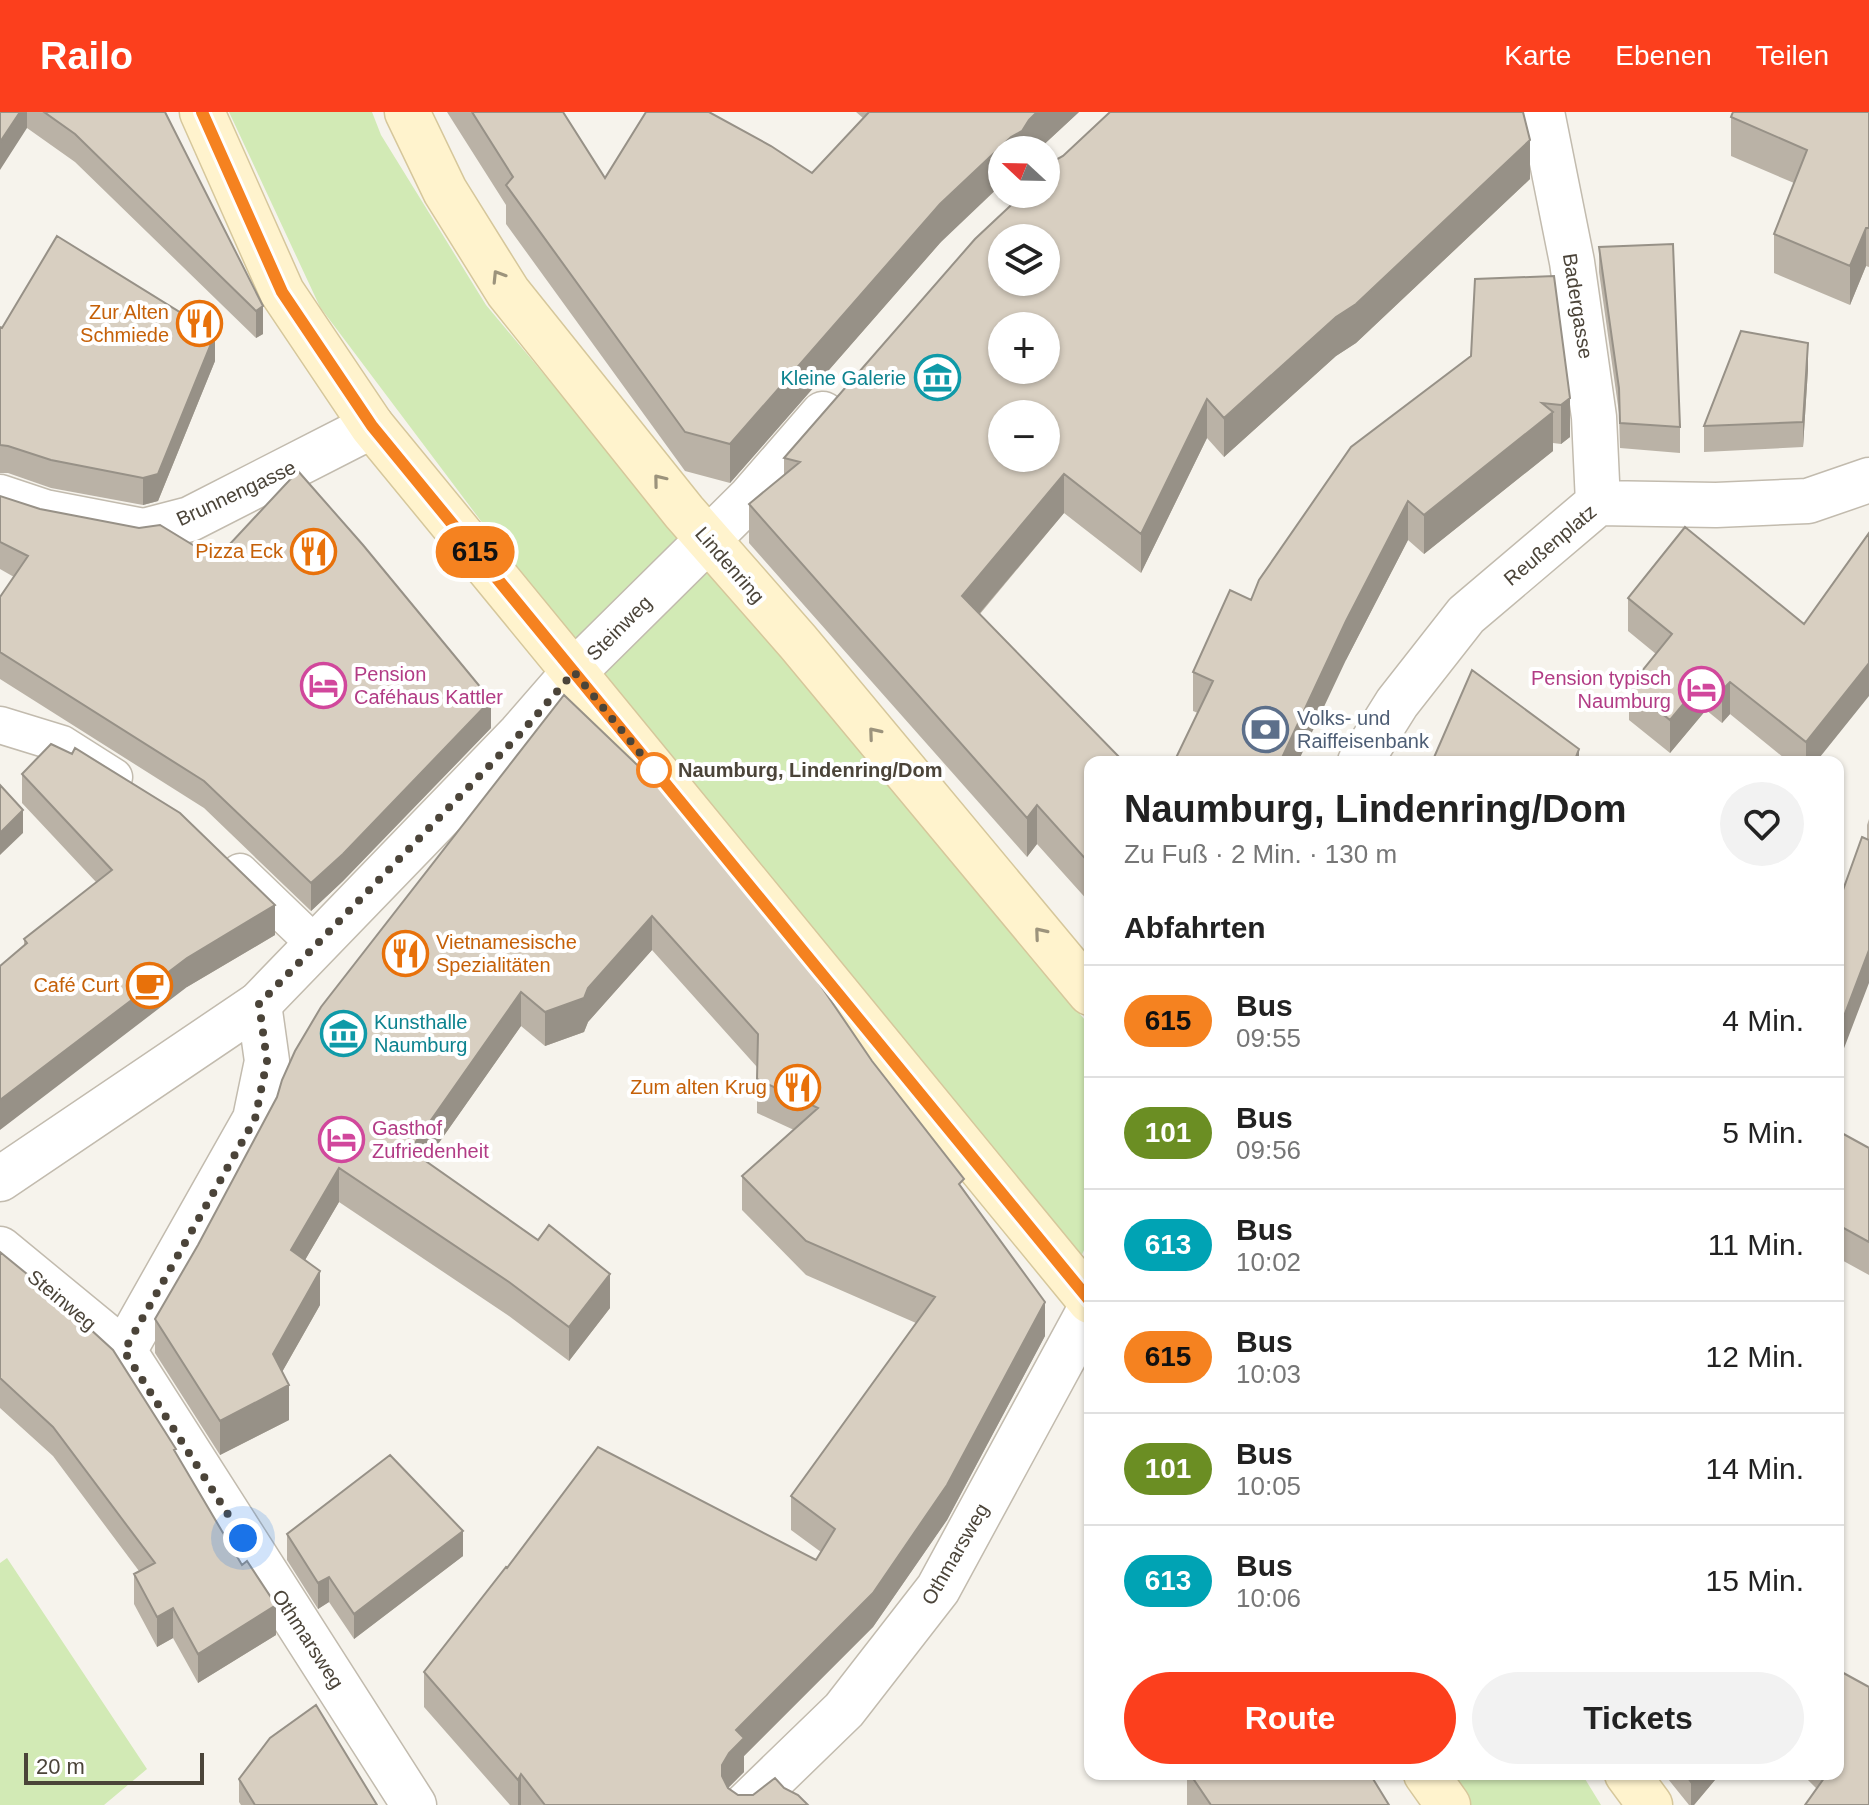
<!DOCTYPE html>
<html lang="de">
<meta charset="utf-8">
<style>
:root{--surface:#fff;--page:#f2f2f2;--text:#222;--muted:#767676;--line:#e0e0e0;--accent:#fc3f1d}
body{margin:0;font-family:Arial,sans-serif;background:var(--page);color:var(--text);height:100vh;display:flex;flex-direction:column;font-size:30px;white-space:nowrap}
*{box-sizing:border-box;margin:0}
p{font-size:26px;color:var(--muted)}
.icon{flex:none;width:44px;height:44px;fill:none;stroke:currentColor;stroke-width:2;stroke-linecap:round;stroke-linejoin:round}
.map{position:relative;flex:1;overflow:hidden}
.panel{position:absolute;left:1084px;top:644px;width:760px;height:1024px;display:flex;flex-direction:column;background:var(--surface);border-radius:16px;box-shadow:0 2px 6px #0004}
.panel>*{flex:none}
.badge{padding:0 16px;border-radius:26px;font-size:28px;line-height:52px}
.needle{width:52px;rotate:292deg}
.tools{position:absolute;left:988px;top:24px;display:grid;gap:16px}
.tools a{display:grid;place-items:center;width:72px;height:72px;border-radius:50%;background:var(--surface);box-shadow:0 2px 6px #0004;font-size:40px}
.scale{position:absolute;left:24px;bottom:20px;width:180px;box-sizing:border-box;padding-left:8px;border:4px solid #4b4439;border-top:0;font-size:22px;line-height:28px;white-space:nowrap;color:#4b4439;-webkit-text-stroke:6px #fff;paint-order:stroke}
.you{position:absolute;width:40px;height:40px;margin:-20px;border:6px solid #fff;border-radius:50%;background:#1a73e8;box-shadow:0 0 0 12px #1a73e833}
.map>.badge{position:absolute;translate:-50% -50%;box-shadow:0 0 0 4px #fff}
h2{padding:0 40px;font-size:30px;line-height:72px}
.round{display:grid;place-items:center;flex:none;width:84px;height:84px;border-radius:42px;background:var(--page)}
.overview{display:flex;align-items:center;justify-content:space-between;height:136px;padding:0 40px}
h1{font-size:38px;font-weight:700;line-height:60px}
.primary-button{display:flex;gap:16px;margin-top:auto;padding:16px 40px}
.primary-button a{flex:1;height:92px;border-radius:48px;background:var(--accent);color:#fff;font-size:32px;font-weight:700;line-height:92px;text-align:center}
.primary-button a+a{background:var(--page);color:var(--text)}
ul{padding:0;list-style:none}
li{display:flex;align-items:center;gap:24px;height:112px;padding:0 40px;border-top:2px solid var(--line)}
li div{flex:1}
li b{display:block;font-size:30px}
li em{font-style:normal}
li .badge{min-width:88px;font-weight:700;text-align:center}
header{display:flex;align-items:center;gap:48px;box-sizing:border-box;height:112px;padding:0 40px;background:var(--accent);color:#fff}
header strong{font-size:38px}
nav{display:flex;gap:44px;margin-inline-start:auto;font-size:28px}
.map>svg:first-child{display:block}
.green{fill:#d2eab5}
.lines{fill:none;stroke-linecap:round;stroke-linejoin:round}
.service-casing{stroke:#c2bbae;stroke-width:39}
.pedestrian-casing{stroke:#c2bbae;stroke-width:47}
.minor-casing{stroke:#c2bbae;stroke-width:47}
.secondary-casing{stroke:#d6c79b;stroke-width:47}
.service{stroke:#fff;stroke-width:36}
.pedestrian{stroke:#fff;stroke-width:44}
.minor{stroke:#fff;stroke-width:44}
.secondary{stroke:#fff3cd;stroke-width:44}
.wall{fill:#bab2a6}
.shaded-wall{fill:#979187}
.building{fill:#d8cfc1;stroke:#979187;stroke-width:2;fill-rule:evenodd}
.oneway{stroke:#9c937c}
.line-casing{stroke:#fff;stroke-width:18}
.line{stroke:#f58220;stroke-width:12}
.walk{stroke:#4b4439;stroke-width:8;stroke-dasharray:0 14.4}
.stop-dot{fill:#fff;stroke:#f58220;stroke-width:4}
.labels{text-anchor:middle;stroke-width:8;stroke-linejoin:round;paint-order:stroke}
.street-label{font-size:20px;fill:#4b4439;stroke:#fff}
.food-label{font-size:20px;fill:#c56008;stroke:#fff;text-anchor:end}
.culture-label{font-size:20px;fill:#0d838f;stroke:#fff;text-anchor:end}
.hotel-label{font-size:20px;fill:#b23c85;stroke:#fff;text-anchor:start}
.service-label{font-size:20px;fill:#4e5e75;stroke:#fff;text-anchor:start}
.stop-label{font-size:20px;font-weight:bold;fill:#4b4439;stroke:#fff;text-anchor:start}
</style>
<header>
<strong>Railo</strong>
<nav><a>Karte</a><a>Ebenen</a><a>Teilen</a></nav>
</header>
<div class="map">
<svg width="1869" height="1693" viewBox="0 0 1869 1693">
<rect width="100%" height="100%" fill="#f6f3ec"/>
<path class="green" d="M229 0H372L381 23 486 193 1090 914V1124L1081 1145 631 598 499 433 320 195Z
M7 1446 147 1657 104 1693H0V1451Z
M1447 1662H1582L1601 1693H1469Z"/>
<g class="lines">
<defs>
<path id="service" d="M0 613 62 632 114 665
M240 760 316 833"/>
<path id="pedestrian" d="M0 1067 259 892 520 622 574 560 750 386 823 302"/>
<path id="minor" d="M1542 0 1572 150 1594 305 1598 391
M0 385 45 400 144 419 190 407 372 314
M1360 650 1397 591 1466 503 1598 391 1716 393 1808 389 1869 368
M0 1137 124 1239 414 1693
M124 1239 255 1007 267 949 259 892
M746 1693 844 1598 938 1477 1090 1197"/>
<path id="secondary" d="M202 0 282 180 372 314 1090 1189
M407 0 445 79 508 180 684 400 798 530 1090 881
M1426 1662 1448 1693
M1627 1662 1650 1693"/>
</defs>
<use href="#service" class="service-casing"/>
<use href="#pedestrian" class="pedestrian-casing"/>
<use href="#minor" class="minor-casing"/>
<use href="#secondary" class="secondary-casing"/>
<use href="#service" class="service"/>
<use href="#pedestrian" class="pedestrian"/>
<use href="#minor" class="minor"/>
<use href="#secondary" class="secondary"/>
</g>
<path class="wall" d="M0 0H165L263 194V222L256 226 75 50 27 16Z
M447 0H563L605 66 812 61 863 6 856 0H1079L1038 38H1002L940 131 730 371 685 359 506 112V93Z
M1869 0V155L1866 154 1850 193 1774 161V122L1794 71 1731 44V5Z
M1063 44 1530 67 1356 231 1336 244 1224 345 1207 326 1141 461 1064 401 980 502 1090 650V791L1037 732 1027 745 749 431V392L784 363V346Z
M1599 135 1680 315V341L1620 336 1619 301 1599 160Z
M1554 164 1570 325 1561 332 1553 331V339L1424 442 1408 428 1346 548 1198 601 1193 599V560L1251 488 1471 244Z
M0 215 215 249 158 389 143 393 51 376 8 361H0Z
M1808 257 1803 335 1704 340V314Z
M0 384 491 616 343 769 311 799 204 696 0 567V485L14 465 0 457Z
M1628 486 1804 512 1816 650H1789L1730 602 1722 611 1706 598 1670 641 1629 608V575L1656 542 1628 519Z
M564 583 872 949 964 1078 1045 1224 947 1408 873 1515 744 1644V1660L728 1676 738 1683H753L784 1676 808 1693H510L424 1595V1560L507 1456 816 1448 821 1440 791 1418V1384L916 1211 806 1163 742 1098V1064L794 1018 757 1001V955L652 838 588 910 584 920 545 934 521 914 426 1049 610 1196 569 1249 509 1204 339 1090 305 1148 320 1193 282 1260 289 1308 220 1343 155 1241V1207Z
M22 662 275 823 187 875 24 834V827L96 770 22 691Z
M1869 707V871L1867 727V713Z
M1838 1019 1869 1036V1163L1838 1146Z
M0 1140 176 1341 276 1523 198 1571 173 1526 157 1535 134 1492V1462L139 1459 53 1344 0 1296Z
M287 1422 463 1444 354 1527 329 1490 318 1497 287 1448Z
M1187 1662H1370L1389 1693H1187Z
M1664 1662H1720L1694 1693H1689Z
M1802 1662H1838L1869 1693 1817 1677Z
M239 1667 377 1693H241L239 1690Z"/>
<path class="shaded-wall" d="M20 0H27V16L0 58V30Z
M1037 0H1079L1038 38H1002V72L940 131 730 371V332L940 92Z
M1530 28V67L1356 231 1336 244 1224 345V306Z
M1866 116V154L1850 193V154Z
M263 194V222L256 226V199Z
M215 222V249L158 389 143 393V366Z
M1808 231V257L1803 335V310Z
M1570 286V325L1561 332V293Z
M1207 287V326L1141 461V422Z
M1553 300V339L1424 442V403Z
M1064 362V401L962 522V484Z
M1408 389V428L1346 548 1298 650H1280L1346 509Z
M1869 551V584L1816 650H1806V630Z
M1706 565V598L1670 641V608Z
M1730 570V602L1722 611V578Z
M491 588V616L343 769 311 799V771Z
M1579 637V650H1574Z
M1037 693V732L1027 745V706Z
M23 698V721L0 743V721Z
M275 793V823L187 875 0 1018V988L187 846Z
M652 804V838L588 910 584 920 545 934V900L588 876Z
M1869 838V871L1838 952V920Z
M521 880V914L410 1072V1038Z
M339 1056V1090L291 1172V1138Z
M320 1159V1193L273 1276V1242Z
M610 1162V1196L569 1249V1215Z
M1045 1190V1224L947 1408 873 1515 744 1644V1660L729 1675 722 1687V1653L736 1618Z
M289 1273V1308L220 1343V1309Z
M463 1419V1444L354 1527V1502Z
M329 1465V1490L318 1497V1471Z
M276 1493V1523L198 1571V1542Z
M173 1496V1526L157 1535V1505Z
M521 1662V1693H518V1668Z
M1698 1662H1720L1694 1693H1691V1670Z"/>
<path class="building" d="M0 0H20L0 30Z
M44 0H165L263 194 256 199 75 22Z
M472 0H563L605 66 646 0H709L771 34 812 61 869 0H1037L1029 8 1022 19 1011 25 940 92 730 332 685 320 506 73 513 65Z
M1110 0H1523L1530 28 1356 192 1336 205 1224 306 1207 287 1141 422 1064 362 962 484 1124 650H1090V752L1037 693 1027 706 749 392 800 350 784 346 975 127 1023 82H1046V60L1052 50 1063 44ZM1002 126H1046V170H1002ZM1002 214H1046V258H1002ZM1002 302H1046V346H1002Z
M1733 0H1869V116H1866L1850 154 1774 122 1807 38 1731 5Z
M57 124 215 222 158 362 143 366 51 348 8 334 0 333V215L2 216Z
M1673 132 1680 315 1620 311 1619 276 1599 135Z
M1554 164 1570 286 1561 293 1542 291 1553 300 1424 403 1408 389 1346 509 1280 650H1174L1213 569 1193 560 1230 478 1251 488 1259 468 1351 335 1471 244 1475 167Z
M1741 219 1808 231 1803 310 1704 314Z
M298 359 363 433 491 588 343 742 311 771 204 669 0 540V485L28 444 0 430V384L40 397 139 416 160 413 216 447Z
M1685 415 1804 512 1869 421V551L1806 630 1730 570 1722 578 1706 565 1670 608 1629 575 1672 522 1628 486Z
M1472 558 1579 637 1574 650H1432Z
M564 583 678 692 793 833 872 949 964 1067 959 1072 1045 1190 947 1373 873 1481 736 1618 744 1626 729 1641 722 1653V1664L728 1676 738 1683H753L775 1666 784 1676 798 1683 808 1693H545L521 1662 518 1668 424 1560 506 1455 507 1456 598 1335 816 1448 835 1417 791 1384 935 1185 806 1129 742 1064 818 996 757 967 758 922 652 804 588 876 584 886 545 900 521 880 410 1038 538 1128 549 1113 610 1162 569 1215 509 1170 339 1056 291 1138 320 1159 273 1242 289 1273 220 1309 155 1207 198 1133 277 985 282 968 295 939 321 895Z
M51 632 72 642 75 636 180 701 275 793 187 846 0 988V854L27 831 24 827 112 758 22 662Z
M0 673 23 698 0 721Z
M1862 725 1869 728V838L1838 920V792Z
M1838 1019 1869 1036V1130L1838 1113Z
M0 1140 54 1184 113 1238 176 1337 174 1338 242 1453 247 1449 276 1493 198 1542 173 1496 157 1505 134 1462 155 1451 53 1315 0 1266Z
M390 1343 463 1419 354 1502 329 1465 318 1471 287 1422Z
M1838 1558 1869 1575V1693H1805L1827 1662H1838Z
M316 1593 377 1693H255L239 1667 270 1626Z
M1190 1662H1370L1389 1693H1211Z
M1685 1662H1698L1691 1670Z"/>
<defs><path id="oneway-chevron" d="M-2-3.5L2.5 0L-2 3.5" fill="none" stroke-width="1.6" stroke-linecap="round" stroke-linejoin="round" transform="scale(2)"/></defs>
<g class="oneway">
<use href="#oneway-chevron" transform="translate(498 164) rotate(-122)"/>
<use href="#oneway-chevron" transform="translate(659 368) rotate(-129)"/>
<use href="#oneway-chevron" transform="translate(874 621) rotate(-130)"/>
<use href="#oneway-chevron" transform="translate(1040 821) rotate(-130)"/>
</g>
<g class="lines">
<defs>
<path id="line" d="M202 0 282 180 372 314 1090 1189"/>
</defs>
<use href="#line" class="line-casing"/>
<use href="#line" class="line"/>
<path class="walk" d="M243 1426 124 1239 255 1007 267 949 259 892 520 622 574 560 654 658"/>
</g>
<defs>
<symbol id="restaurant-ring" viewBox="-11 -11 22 22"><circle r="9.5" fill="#fff" stroke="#e8710a" stroke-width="1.5"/><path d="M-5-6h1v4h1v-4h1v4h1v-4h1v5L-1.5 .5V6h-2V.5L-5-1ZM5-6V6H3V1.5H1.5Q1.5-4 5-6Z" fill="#e8710a"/></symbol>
<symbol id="museum-ring" viewBox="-11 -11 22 22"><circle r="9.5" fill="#fff" stroke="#0f9aa8" stroke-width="1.5"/><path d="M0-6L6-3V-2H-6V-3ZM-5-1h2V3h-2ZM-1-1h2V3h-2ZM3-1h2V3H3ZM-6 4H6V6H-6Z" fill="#0f9aa8"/></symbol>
<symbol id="hotel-ring" viewBox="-11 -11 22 22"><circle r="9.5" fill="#fff" stroke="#d1479c" stroke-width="1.5"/><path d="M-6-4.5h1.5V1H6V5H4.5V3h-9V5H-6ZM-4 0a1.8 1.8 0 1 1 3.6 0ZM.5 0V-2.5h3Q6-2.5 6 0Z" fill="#d1479c"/></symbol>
<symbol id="bank-ring" viewBox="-11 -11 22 22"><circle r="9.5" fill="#fff" stroke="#5c6f8a" stroke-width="1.5"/><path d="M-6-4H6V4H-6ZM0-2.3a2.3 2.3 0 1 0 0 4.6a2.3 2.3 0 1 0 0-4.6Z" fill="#5c6f8a"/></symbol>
<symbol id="cafe-ring" viewBox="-11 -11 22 22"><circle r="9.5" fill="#fff" stroke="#e8710a" stroke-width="1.5"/><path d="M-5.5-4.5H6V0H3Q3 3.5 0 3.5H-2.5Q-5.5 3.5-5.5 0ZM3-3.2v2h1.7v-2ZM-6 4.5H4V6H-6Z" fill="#e8710a"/></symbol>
</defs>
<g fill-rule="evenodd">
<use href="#restaurant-ring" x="174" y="186" width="51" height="51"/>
<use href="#museum-ring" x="912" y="240" width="51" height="51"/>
<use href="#restaurant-ring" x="288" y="414" width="51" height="51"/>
<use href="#hotel-ring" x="298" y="548" width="51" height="51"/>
<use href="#hotel-ring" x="1676" y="552" width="51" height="51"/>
<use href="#bank-ring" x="1240" y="592" width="51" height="51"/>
<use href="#restaurant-ring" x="380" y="816" width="51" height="51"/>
<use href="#cafe-ring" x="124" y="848" width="51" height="51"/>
<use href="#museum-ring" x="318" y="896" width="51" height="51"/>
<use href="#restaurant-ring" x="772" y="950" width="51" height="51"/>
<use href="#hotel-ring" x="316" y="1002" width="51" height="51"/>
</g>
<circle class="stop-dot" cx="654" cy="658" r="16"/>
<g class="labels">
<g class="street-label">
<text transform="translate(1578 194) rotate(81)" y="7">Badergasse</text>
<text transform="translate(236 381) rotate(-25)" y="7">Brunnengasse</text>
<text transform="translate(1550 433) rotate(-40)" y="7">Reußenplatz</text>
<text transform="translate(730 453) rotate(49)" y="7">Lindenring</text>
<text transform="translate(619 516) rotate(-45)" y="7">Steinweg</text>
<text transform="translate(62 1188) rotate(40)" y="7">Steinweg</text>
<text transform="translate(955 1442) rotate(-60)" y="7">Othmarsweg</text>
<text transform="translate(308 1527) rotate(57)" y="7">Othmarsweg</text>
</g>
<g class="food-label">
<text x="169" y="207">Zur Alten<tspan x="169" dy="23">Schmiede</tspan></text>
<text x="283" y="446">Pizza Eck</text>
<text x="436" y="837" text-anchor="start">Vietnamesische<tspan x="436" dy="23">Spezialitäten</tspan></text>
<text x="119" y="880">Café Curt</text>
<text x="767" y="982">Zum alten Krug</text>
</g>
<g class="culture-label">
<text x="906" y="273">Kleine Galerie</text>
<text x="374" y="917" text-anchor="start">Kunsthalle<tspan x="374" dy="23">Naumburg</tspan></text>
</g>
<g class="hotel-label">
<text x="354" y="569">Pension<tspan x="354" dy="23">Caféhaus Kattler</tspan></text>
<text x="1671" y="573" text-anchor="end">Pension typisch<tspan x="1671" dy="23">Naumburg</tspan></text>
<text x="372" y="1023">Gasthof<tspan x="372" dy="23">Zufriedenheit</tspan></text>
</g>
<g class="service-label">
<text x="1297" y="613">Volks- und<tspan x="1297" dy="23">Raiffeisenbank</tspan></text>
</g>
<g class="stop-label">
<text x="678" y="665">Naumburg, Lindenring/Dom</text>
</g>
</g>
</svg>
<div class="tools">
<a><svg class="needle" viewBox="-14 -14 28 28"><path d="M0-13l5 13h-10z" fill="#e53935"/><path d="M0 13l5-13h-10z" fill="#767676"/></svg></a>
<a><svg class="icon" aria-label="layers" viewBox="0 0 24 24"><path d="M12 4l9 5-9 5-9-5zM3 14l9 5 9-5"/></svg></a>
<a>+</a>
<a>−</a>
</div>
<div class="scale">20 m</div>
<div class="you" style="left:243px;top:1426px"></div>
<b class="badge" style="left:475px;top:440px;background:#f58220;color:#111">615</b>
<section class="panel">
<div class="overview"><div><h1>Naumburg, Lindenring/Dom</h1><p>Zu Fuß · 2 Min. · 130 m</p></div><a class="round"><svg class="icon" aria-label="heart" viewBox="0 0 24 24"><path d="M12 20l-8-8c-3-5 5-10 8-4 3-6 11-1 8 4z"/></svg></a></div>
<h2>Abfahrten</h2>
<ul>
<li><span class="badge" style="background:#f58220;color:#111">615</span><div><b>Bus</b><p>09:55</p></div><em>4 Min.</em></li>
<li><span class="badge" style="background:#6b8e23;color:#fff">101</span><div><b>Bus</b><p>09:56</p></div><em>5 Min.</em></li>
<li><span class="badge" style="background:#00a3b4;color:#fff">613</span><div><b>Bus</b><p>10:02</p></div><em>11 Min.</em></li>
<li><span class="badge" style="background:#f58220;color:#111">615</span><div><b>Bus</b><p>10:03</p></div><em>12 Min.</em></li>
<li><span class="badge" style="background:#6b8e23;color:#fff">101</span><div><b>Bus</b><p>10:05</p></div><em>14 Min.</em></li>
<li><span class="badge" style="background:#00a3b4;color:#fff">613</span><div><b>Bus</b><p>10:06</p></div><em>15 Min.</em></li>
</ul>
<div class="primary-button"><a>Route</a><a>Tickets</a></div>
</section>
</div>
